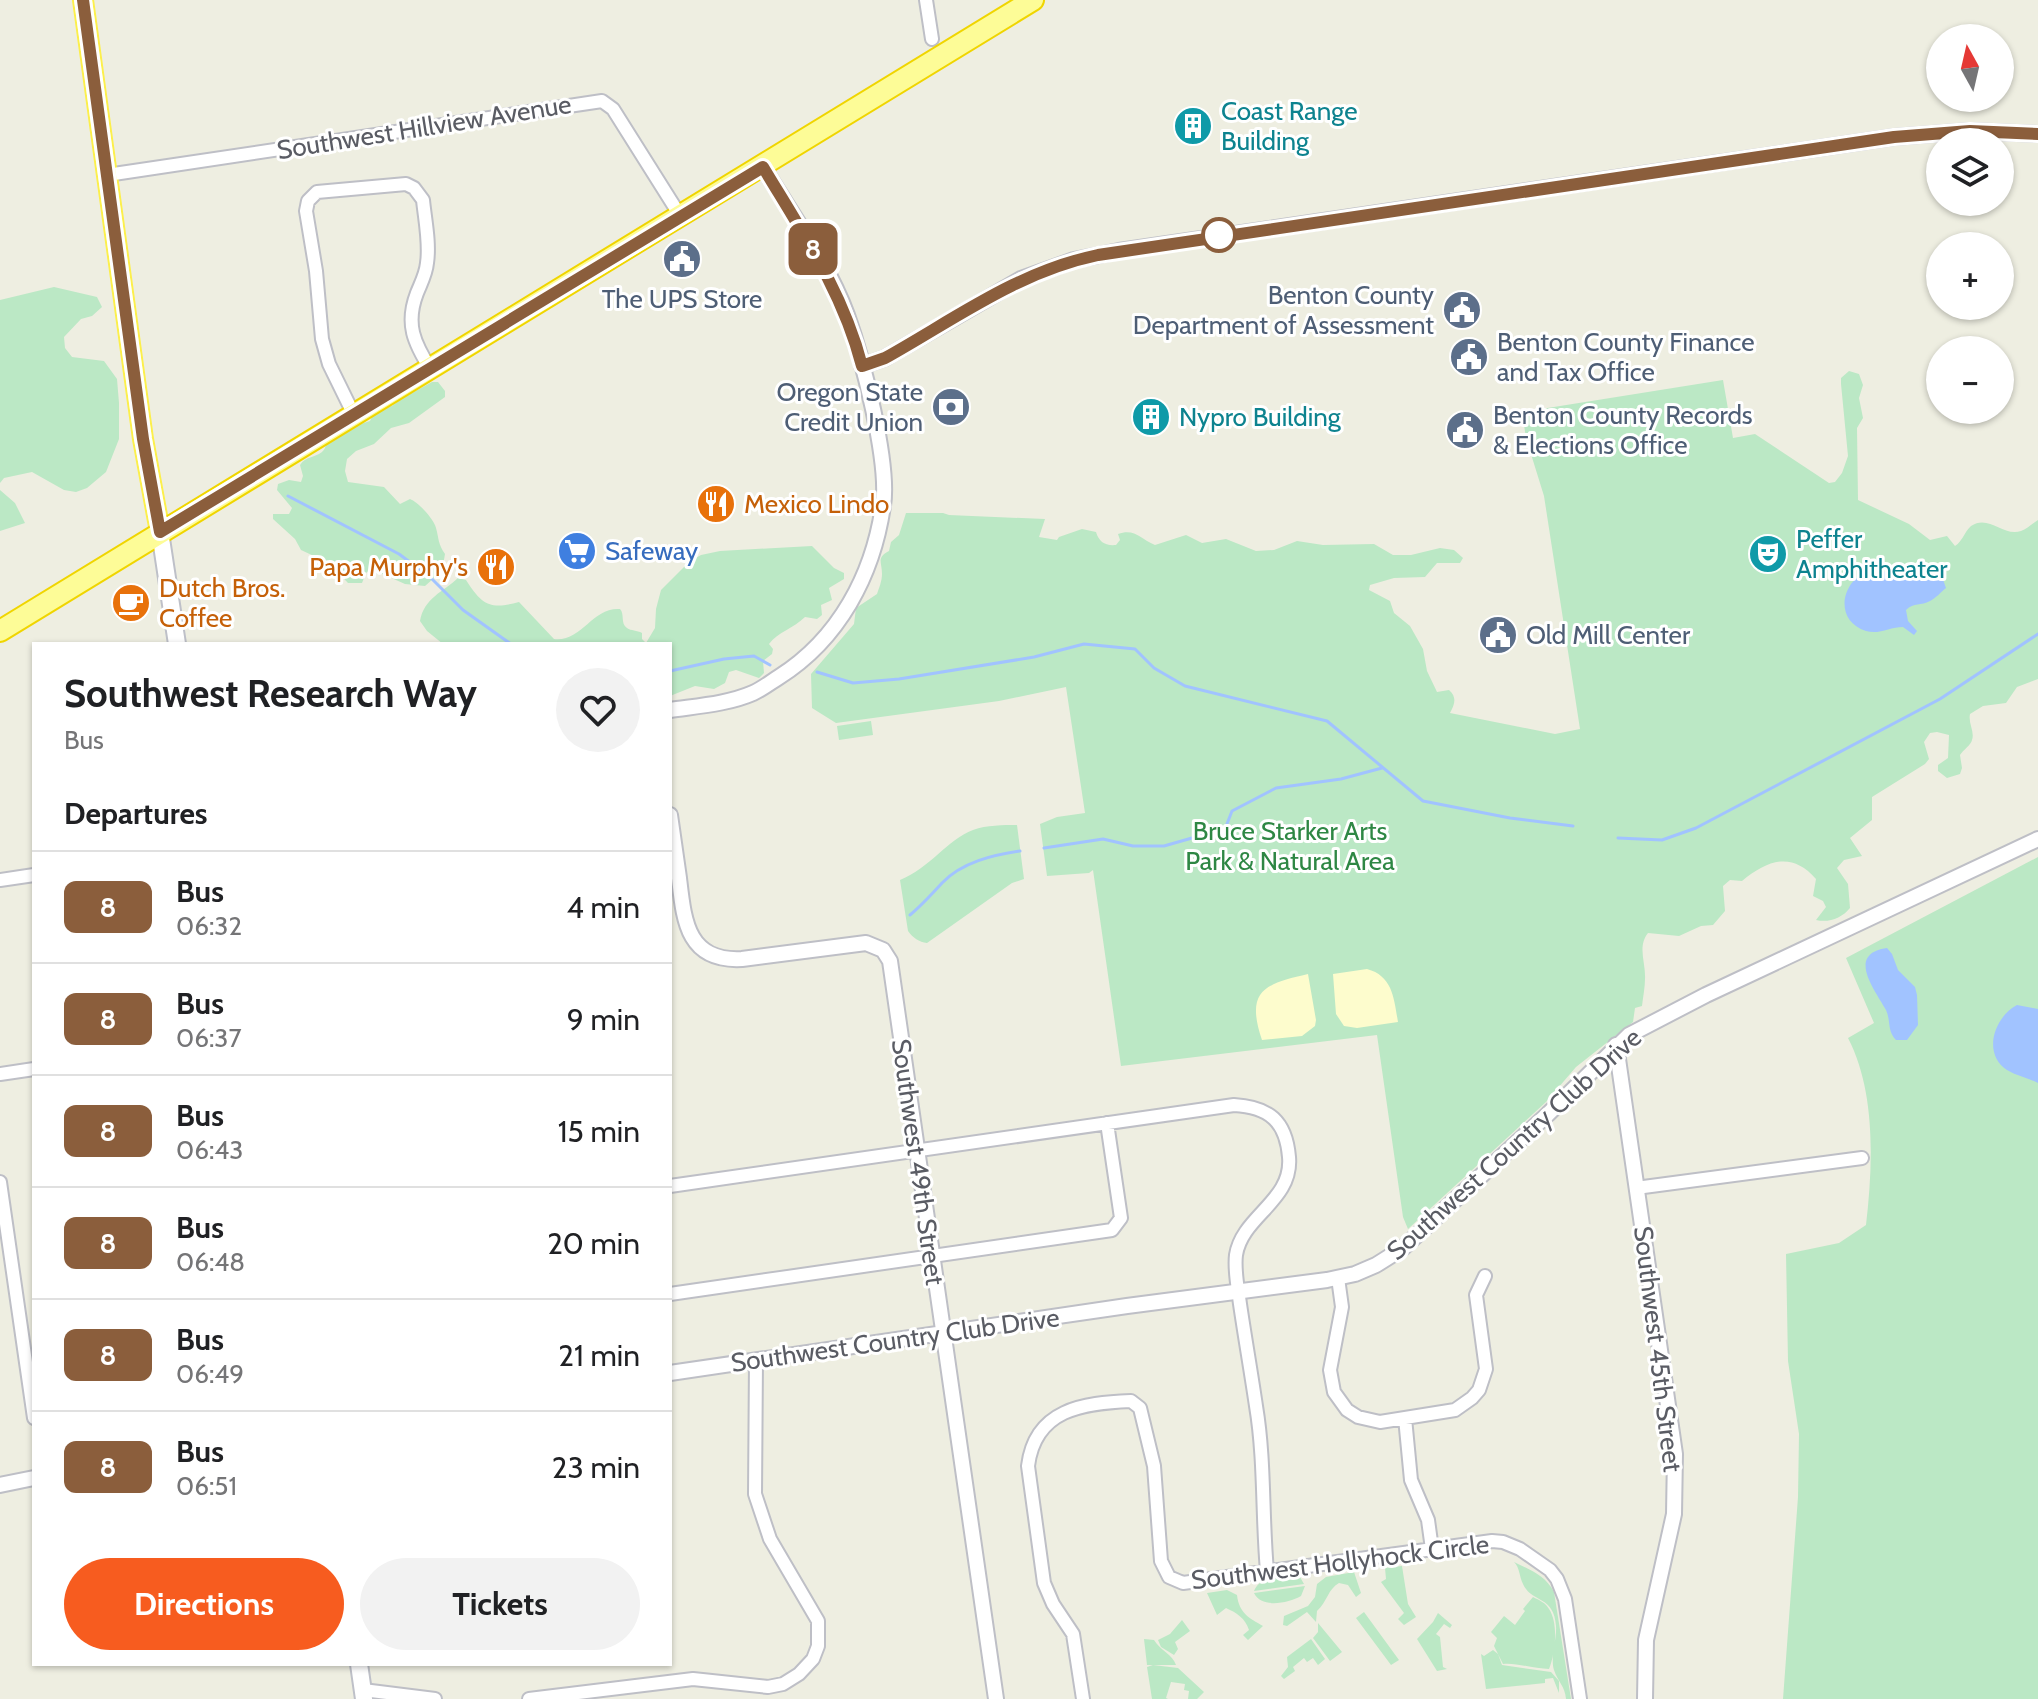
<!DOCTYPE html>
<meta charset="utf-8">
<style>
:root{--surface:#fff;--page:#f2f2f2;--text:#202124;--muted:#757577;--line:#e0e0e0;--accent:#f75c1f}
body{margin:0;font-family:Cabin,sans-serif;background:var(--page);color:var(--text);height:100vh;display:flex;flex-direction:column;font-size:30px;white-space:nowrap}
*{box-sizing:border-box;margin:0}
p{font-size:26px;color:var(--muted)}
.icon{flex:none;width:44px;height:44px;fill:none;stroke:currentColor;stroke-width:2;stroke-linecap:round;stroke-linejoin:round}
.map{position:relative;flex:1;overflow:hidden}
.panel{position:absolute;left:32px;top:642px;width:640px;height:1024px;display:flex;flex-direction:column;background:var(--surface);border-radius:0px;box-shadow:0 2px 6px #0004}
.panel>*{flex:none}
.badge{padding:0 16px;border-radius:12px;font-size:28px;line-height:52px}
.needle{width:52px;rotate:352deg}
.tools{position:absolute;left:1926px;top:24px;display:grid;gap:16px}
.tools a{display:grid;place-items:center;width:88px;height:88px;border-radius:50%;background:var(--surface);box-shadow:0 2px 6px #0004;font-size:40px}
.map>.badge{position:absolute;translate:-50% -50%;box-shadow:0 0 0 4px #fff}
h2{padding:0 32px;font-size:30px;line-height:72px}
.round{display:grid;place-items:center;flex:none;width:84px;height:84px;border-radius:42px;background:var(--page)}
.summary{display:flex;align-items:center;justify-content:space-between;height:136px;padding:0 32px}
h1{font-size:38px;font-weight:800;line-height:60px}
.primary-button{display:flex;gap:16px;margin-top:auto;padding:16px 32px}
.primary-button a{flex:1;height:92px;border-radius:48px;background:var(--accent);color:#fff;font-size:32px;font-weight:800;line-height:92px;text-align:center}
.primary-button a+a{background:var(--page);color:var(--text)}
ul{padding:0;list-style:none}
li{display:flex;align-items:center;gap:24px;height:112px;padding:0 32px;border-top:2px solid var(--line)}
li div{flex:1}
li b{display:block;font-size:30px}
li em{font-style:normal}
li .badge{min-width:88px;font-weight:700;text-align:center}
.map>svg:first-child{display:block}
.green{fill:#bbe8c5}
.sand{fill:#fdfccd}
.water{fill:#a1c3ff}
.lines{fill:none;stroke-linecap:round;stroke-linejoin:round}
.stream{stroke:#a1c3ff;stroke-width:3}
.minor-casing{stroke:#bebfc6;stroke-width:16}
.tertiary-casing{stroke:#bebfc6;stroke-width:18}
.secondary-casing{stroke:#bec0c8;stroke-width:20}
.primary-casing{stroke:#fcef4c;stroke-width:22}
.trunk-casing{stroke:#f0d500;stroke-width:24}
.minor{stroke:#fff;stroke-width:12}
.tertiary{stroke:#fff;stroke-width:14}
.secondary{stroke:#fff;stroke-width:16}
.primary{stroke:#fbffa6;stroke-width:18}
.trunk{stroke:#fdfc97;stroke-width:20}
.line-casing{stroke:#fff;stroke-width:18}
.line{stroke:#8b5e3c;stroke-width:12}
.stop-dot{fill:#fff;stroke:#8b5e3c;stroke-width:4}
.labels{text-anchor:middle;stroke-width:6;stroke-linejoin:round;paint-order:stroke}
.culture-label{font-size:26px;fill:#0d838f;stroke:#fff;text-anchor:start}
.street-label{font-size:26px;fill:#5a5c64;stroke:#fff}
.service-label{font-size:26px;fill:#4e5e75;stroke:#fff;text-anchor:start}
.food-label{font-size:26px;fill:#c56008;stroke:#fff;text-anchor:start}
.shop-label{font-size:26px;fill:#366cbe;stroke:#fff;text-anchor:start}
.park-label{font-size:26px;fill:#2e8744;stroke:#fff}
</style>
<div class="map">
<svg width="2038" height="1699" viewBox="0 0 2038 1699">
<rect width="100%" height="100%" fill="#eeeee1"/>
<path class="green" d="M54 287 97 297 102 307 92 316 81 319 64 337 65 348 72 357 104 361 117 379 119 403V439L106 472 87 488 76 492 64 490 32 472 4 478 0 483V300Z
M1849 371 1859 374 1863 385 1859 398 1863 418 1857 428 1858 500 1909 524 1930 540 1947 536 1955 546C1963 541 1964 532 1971 526 1989 514 2003 537 2021 531 2027 529 2033 523 2038 520V679L2017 687 2006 703 1983 706 1970 714C1968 723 1975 732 1972 740 1971 745 1963 750 1960 755L1962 768 1960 774 1947 778 1938 771V765L1948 758 1949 735 1937 732 1930 733 1924 742 1929 759 1925 764 1872 797V820L1850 838 1862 856 1844 860 1837 868 1848 884 1850 908C1842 918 1829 923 1816 920L1826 907 1823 901 1813 896 1816 879C1792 851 1768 860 1742 881L1730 880 1723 886 1725 911 1713 925 1701 926 1679 936 1648 933C1637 947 1646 963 1645 979 1645 987 1643 997 1642 1006L1635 1008 1633 1022 1576 1067 1546 1102 1408 1229 1403 1217 1377 1035 1121 1066 1093 870 1089 873 1047 876 1040 824 1057 817 1085 813 1066 687 999 701 836 723 812 708 811 674 854 624 856 608 877 594C879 588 882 581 882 574 882 562 876 558 889 551L891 542 899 535 906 513H943L949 515 1045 519 1039 537 1057 540 1059 537 1082 529 1096 532C1099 542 1105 546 1116 545L1120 540 1118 534C1135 528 1140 539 1155 545L1186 535 1202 543 1226 539 1256 551 1274 550 1297 541 1323 545 1374 544 1393 555H1411L1440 548 1454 550 1463 558 1460 563H1437L1425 577 1394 578 1370 585 1369 590 1390 601 1394 613 1410 626 1423 649 1427 671 1437 692 1449 690C1457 697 1455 704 1450 713L1555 734 1580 729 1544 496 1526 438 1522 412 1723 380 1733 438 1755 434 1829 483 1835 482 1842 473 1848 456 1841 384V378Z
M432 382H438L445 391V397L409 423 391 428 374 444 356 451 347 459 345 471 348 482 384 487 400 504 410 499C418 502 434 519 436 528 439 539 438 544 445 554L442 571 425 586 405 584 371 569 366 573 362 583H348L329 563 301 550 295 539 273 519V514H289L292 508 277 490 278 484 289 480 301 482 303 476 300 465C306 456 314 458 322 452 327 447 324 446 329 441 334 435 362 423 370 421L375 410 392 406 401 399Z
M0 490 15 503 25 523 0 531Z
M812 546 834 568 844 573V579L829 588 832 600 821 605 822 615 817 619 805 617C794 628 778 632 769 644L773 649 772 654 763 661 764 673 759 678 736 670 729 672 725 683 714 689 695 686 670 696V644H443L427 631 420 621C424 598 443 592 458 578L466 580C482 605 490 610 519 602L554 639C582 642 592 607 620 609 625 614 620 623 627 628 631 631 637 630 642 633V639L646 643 655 628 656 609 661 590 690 561 701 555 720 551Z
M871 721 873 735 839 740 837 726Z
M1017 825 1024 879 1012 883 927 943C919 942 913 938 908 931L900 880C930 868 947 840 973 830 987 825 1003 825 1017 825Z
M2038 857V1699H1783L1798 1497 1799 1434 1788 1361 1786 1254 1839 1243 1866 1225C1873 1165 1876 1092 1848 1038L1874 1023 1846 958Z
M1514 1562C1530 1570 1545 1575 1554 1592L1571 1699H1566C1565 1686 1558 1682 1554 1670 1550 1658 1557 1639 1556 1626 1554 1595 1531 1603 1523 1584 1519 1576 1520 1568 1514 1562Z
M1402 1566 1408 1604 1416 1617 1404 1625 1398 1619 1404 1613 1381 1582 1386 1579 1385 1568Z
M1354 1572 1361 1593 1356 1597 1348 1585 1339 1583C1328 1589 1327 1602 1317 1611L1316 1622 1307 1612 1287 1626 1283 1625 1284 1616 1308 1606 1315 1597 1317 1584 1326 1577Z
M1293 1576 1300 1577 1304 1584 1254 1591C1260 1576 1278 1578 1293 1576Z
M1305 1586 1301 1596C1288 1603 1262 1609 1254 1593Z
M1227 1590 1237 1595C1239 1613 1249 1618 1263 1626L1248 1640 1243 1635 1249 1630C1245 1618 1237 1613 1226 1608L1217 1615 1207 1593Z
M1533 1597C1539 1600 1546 1603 1549 1609 1559 1624 1555 1654 1549 1669 1535 1669 1514 1662 1503 1664L1494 1646 1497 1638 1491 1632 1504 1616 1515 1625 1525 1611 1523 1609Z
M1364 1612 1399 1660 1391 1665 1356 1618Z
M1438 1613 1452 1625 1450 1628 1444 1624 1436 1634 1440 1637 1443 1667 1447 1669 1437 1671 1417 1639 1433 1622Z
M1182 1620 1190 1631 1175 1642 1178 1649 1174 1655 1161 1647 1158 1640 1170 1634Z
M1318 1623 1342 1652 1330 1661 1313 1638 1318 1632Z
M1144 1639 1154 1640C1160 1650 1173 1655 1176 1665H1147Z
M1311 1639 1325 1659 1318 1665 1313 1658 1307 1662 1304 1658 1293 1667 1295 1671 1284 1679 1281 1676 1288 1667 1287 1657Z
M1493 1650 1498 1654 1502 1665 1551 1672 1559 1681V1693L1553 1678 1545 1679V1683L1486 1689 1481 1654 1484 1656Z
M1153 1665 1178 1668 1204 1692 1197 1699H1188L1189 1691 1184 1690 1185 1684 1171 1682 1166 1698 1168 1699H1152L1147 1667Z"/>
<path class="sand" d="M1367 969C1393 976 1394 999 1398 1022L1357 1028 1344 1026 1336 1014 1333 974Z
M1308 974 1316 1020 1315 1026 1302 1036 1262 1040C1245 990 1265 984 1308 974Z"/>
<path class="water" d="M1876 569 1903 578 1920 569 1940 571 1946 588C1941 592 1936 598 1930 601 1921 606 1914 602 1906 610L1908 621 1917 631 1914 635 1903 627C1890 627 1879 635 1866 631 1831 620 1842 574 1876 569Z
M1887 948 1892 954 1898 970 1915 987 1917 995 1918 1025 1907 1040H1896C1887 1031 1891 1021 1886 1010 1876 991 1845 954 1887 948Z
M2017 1005 2038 1009V1083C2028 1078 2017 1076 2007 1070 1982 1054 1994 1017 2017 1005Z"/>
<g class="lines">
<path class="stream" d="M288 496 399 554 430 577 463 610 511 644
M670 671 724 659 754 656 770 665
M817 672 853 683 899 679 1034 657 1084 644 1135 649 1154 668 1185 686 1327 721 1423 801 1510 818 1573 826
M1618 838 1662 840 1696 828 1940 699 2038 634
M1044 848 1103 839 1133 846H1164L1199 836 1217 835 1225 829 1232 811 1276 788 1341 779 1382 768
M910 915C922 905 932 894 942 883 962 862 993 855 1020 851"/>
<defs>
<path id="minor" d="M926 0 932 39
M107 175 602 101 613 109 681 217
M354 415 329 364 322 339 316 271 306 211 308 201 317 192 406 184 414 188 423 200C425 220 430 243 427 263 426 274 421 283 417 293 405 324 414 343 431 370
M0 880 34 875
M0 1074 34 1069
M0 1182 34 1418
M670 1186 1234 1105C1269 1107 1286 1121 1289 1157 1293 1201 1242 1216 1236 1255 1234 1271 1238 1288 1240 1304 1245 1338 1251 1372 1256 1406 1265 1460 1262 1516 1267 1571
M1636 1188 1862 1158
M1338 1278 1342 1307 1330 1370 1334 1392 1347 1410 1358 1417 1380 1422 1455 1410 1472 1398 1479 1390 1486 1369 1476 1295 1485 1276
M670 1294 1112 1230 1121 1218 1107 1123
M1405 1418 1411 1480 1428 1520 1432 1549
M363 1690 435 1699
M529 1699 693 1679 768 1687 783 1684 799 1674 813 1659 818 1646V1621L770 1539 755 1494 756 1360
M1083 1699 1073 1634 1053 1604 1044 1583 1028 1466C1035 1409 1083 1403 1131 1401L1140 1408 1154 1466 1161 1561 1169 1577 1183 1583 1492 1541 1503 1542 1520 1549 1550 1570 1557 1579 1565 1599 1580 1699"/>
<path id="tertiary" d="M862 366 885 358 1021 279 1074 260 1119 251 1894 137 1970 131 2038 134
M670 710C697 706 728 704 753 693 762 689 771 682 779 677 839 639 873 575 883 506 890 463 862 357 847 315 828 263 792 215 763 167
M670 815C673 836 676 857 679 878 684 921 687 962 742 959L866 943 883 950 890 961 996 1699
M1616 1045 1675 1454 1674 1514 1646 1640 1645 1699
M670 1373 1127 1306 1327 1280 1355 1274 1376 1265 1403 1248 1548 1114 1629 1035 1706 995 2038 839
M0 1485 34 1478"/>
<path id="secondary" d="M160 532 177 644
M359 1664 364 1699"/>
<path id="primary" d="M83 0 143 439 160 532"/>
<path id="trunk" d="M0 631 1033 0"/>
</defs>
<use href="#minor" class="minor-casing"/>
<use href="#tertiary" class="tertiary-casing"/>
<use href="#secondary" class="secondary-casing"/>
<use href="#primary" class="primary-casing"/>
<use href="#trunk" class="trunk-casing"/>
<use href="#minor" class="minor"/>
<use href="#tertiary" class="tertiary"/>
<use href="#secondary" class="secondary"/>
<use href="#primary" class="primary"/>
<use href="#trunk" class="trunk"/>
</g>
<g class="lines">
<defs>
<path id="line" d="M83 0 143 439 160 532 763 167C802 232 843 292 862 366L885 358C955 319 1017 272 1098 255L1894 137 1970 131 2038 134"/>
</defs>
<use href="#line" class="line-casing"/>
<use href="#line" class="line"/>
</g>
<defs>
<symbol id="building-disc" viewBox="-11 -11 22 22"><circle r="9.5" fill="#0f9aa8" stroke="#fff"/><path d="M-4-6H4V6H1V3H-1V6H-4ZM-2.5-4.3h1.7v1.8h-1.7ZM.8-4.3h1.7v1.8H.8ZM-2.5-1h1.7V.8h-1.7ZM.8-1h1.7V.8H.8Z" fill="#fff"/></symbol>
<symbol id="civic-disc" viewBox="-11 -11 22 22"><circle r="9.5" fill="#5c6f8a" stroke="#fff"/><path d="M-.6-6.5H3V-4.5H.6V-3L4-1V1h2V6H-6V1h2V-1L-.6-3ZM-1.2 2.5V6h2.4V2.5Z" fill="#fff"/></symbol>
<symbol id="bank-disc" viewBox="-11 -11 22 22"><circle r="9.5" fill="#5c6f8a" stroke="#fff"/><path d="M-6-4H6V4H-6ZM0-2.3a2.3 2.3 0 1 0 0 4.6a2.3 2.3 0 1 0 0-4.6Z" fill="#fff"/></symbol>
<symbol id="restaurant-disc" viewBox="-11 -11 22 22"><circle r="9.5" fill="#e8710a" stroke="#fff"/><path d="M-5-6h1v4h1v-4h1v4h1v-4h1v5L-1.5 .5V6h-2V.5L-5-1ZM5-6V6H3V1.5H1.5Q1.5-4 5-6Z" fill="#fff"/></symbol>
<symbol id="supermarket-disc" viewBox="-11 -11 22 22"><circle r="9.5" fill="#3f7fe0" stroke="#fff"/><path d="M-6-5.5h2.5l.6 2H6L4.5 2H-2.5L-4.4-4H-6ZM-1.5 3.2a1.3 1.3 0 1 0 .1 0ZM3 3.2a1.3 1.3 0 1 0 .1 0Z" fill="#fff"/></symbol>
<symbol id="theatre-disc" viewBox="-11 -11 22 22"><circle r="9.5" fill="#0f9aa8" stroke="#fff"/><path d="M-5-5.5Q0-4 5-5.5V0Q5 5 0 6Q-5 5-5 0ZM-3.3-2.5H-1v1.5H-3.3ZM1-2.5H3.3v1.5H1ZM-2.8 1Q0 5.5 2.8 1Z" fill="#fff"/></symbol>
<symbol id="cafe-disc" viewBox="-11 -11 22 22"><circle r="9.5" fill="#e8710a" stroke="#fff"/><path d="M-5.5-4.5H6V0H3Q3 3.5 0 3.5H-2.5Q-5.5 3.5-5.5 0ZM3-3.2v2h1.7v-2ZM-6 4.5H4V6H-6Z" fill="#fff"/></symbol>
</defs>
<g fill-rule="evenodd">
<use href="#building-disc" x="1171" y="104" width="44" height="44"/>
<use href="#civic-disc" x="660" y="237" width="44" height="44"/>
<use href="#civic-disc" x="1440" y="288" width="44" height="44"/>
<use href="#civic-disc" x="1447" y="335" width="44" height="44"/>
<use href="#bank-disc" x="929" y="385" width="44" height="44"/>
<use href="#building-disc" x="1129" y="395" width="44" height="44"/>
<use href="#civic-disc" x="1443" y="408" width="44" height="44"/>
<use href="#restaurant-disc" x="694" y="482" width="44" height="44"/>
<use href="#supermarket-disc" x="555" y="529" width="44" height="44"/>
<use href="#theatre-disc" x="1746" y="532" width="44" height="44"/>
<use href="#restaurant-disc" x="474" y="545" width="44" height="44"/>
<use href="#cafe-disc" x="109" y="581" width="44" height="44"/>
<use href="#civic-disc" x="1476" y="613" width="44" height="44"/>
</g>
<circle class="stop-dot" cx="1219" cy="235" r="16"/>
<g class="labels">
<g class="culture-label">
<text x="1221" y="120">Coast Range<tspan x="1221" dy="30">Building</tspan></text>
<text x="1179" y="426">Nypro Building</text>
<text x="1796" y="548">Peffer<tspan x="1796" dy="30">Amphitheater</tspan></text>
</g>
<g class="street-label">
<text transform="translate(424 127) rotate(-9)" y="9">Southwest Hillview Avenue</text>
<text transform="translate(1514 1144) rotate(-42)" y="9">Southwest Country Club Drive</text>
<text transform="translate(918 1162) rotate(82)" y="9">Southwest 49th Street</text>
<text transform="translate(895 1340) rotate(-8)" y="9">Southwest Country Club Drive</text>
<text transform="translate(1658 1349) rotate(83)" y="9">Southwest 45th Street</text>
<text transform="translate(1340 1562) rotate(-7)" y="9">Southwest Hollyhock Circle</text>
</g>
<g class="service-label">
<text x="1434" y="304" text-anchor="end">Benton County<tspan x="1434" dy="30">Department of Assessment</tspan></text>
<text x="682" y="308" text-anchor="middle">The UPS Store</text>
<text x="1497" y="351">Benton County Finance<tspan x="1497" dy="30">and Tax Office</tspan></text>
<text x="923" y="401" text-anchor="end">Oregon State<tspan x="923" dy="30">Credit Union</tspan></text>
<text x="1493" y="424">Benton County Records<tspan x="1493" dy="30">&amp; Elections Office</tspan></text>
<text x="1526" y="644">Old Mill Center</text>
</g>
<g class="food-label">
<text x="744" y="513">Mexico Lindo</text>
<text x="468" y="576" text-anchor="end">Papa Murphy's</text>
<text x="159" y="597">Dutch Bros.<tspan x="159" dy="30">Coffee</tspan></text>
</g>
<g class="shop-label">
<text x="605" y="560">Safeway</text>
</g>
<g class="park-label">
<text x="1290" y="840">Bruce Starker Arts<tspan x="1290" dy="30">Park &amp; Natural Area</tspan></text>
</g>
</g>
</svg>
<div class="tools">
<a><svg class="needle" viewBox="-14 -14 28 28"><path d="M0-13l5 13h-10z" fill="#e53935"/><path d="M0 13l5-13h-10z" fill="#757577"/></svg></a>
<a><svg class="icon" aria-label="layers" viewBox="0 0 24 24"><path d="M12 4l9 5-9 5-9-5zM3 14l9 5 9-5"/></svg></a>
<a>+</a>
<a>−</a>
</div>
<b class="badge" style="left:813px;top:249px;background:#8b5e3c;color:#fff">8</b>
<section class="panel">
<div class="summary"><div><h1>Southwest Research Way</h1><p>Bus</p></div><a class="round"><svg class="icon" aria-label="heart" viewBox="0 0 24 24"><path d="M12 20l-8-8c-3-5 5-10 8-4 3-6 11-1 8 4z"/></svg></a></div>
<h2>Departures</h2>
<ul>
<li><span class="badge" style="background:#8b5e3c;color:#fff">8</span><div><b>Bus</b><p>06:32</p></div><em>4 min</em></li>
<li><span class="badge" style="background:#8b5e3c;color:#fff">8</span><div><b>Bus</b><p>06:37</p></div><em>9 min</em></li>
<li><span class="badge" style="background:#8b5e3c;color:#fff">8</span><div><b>Bus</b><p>06:43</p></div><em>15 min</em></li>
<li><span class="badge" style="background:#8b5e3c;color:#fff">8</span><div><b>Bus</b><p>06:48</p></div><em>20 min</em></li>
<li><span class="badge" style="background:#8b5e3c;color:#fff">8</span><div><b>Bus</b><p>06:49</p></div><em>21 min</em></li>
<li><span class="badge" style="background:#8b5e3c;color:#fff">8</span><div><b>Bus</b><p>06:51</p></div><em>23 min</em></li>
</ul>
<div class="primary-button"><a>Directions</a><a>Tickets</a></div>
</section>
</div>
